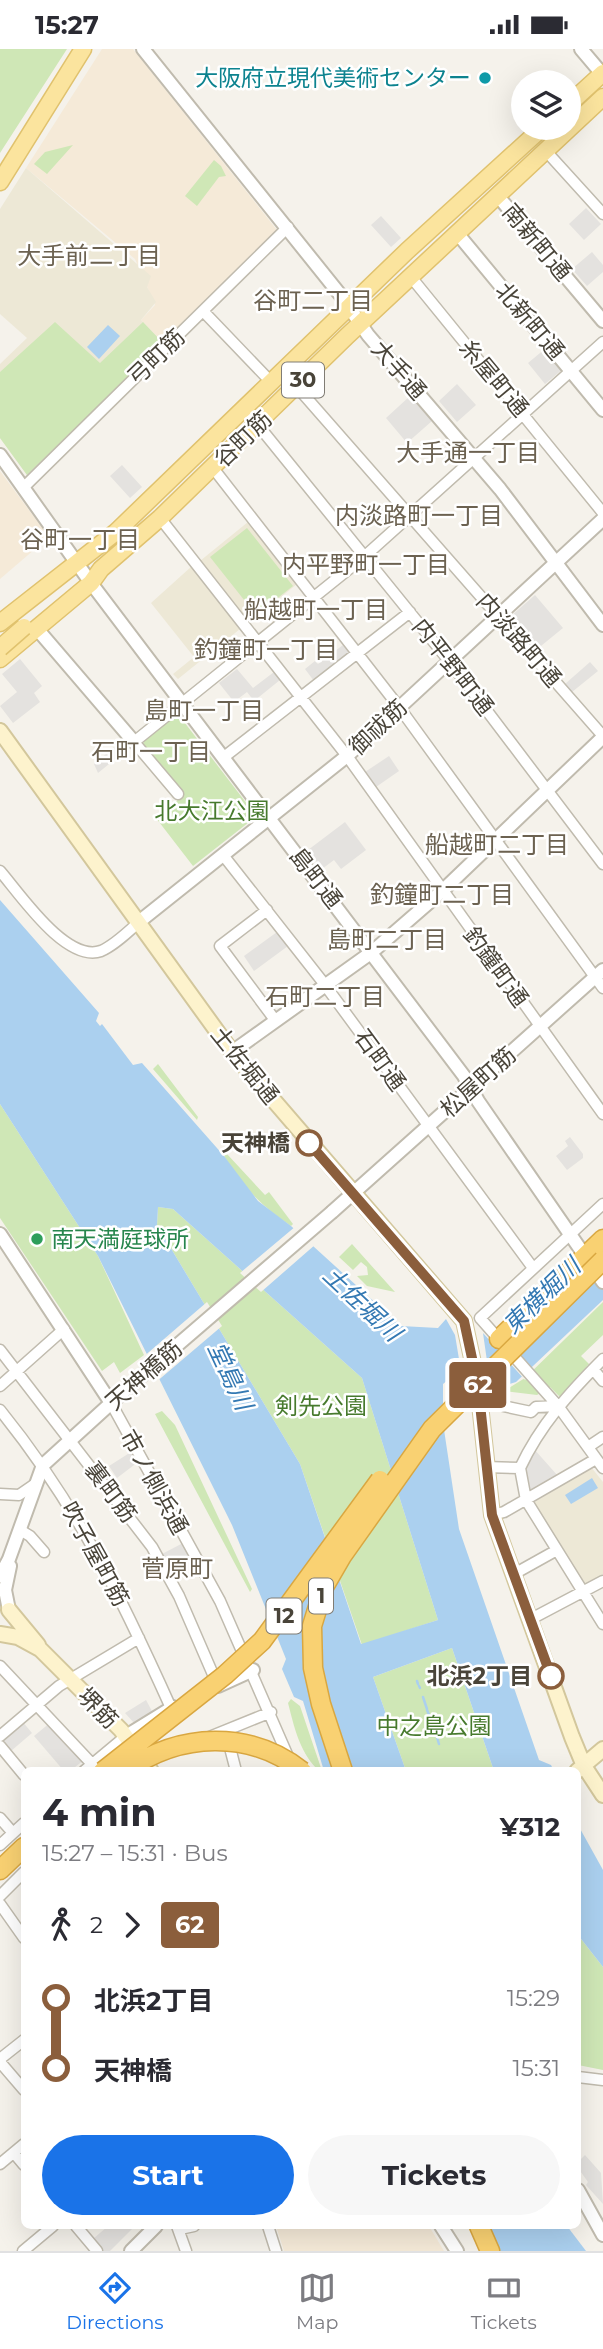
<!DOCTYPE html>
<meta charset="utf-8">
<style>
:root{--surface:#fff;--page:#f7f7f7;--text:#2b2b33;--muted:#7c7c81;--line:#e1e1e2;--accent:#1a73e8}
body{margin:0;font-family:Montserrat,"Noto Sans JP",sans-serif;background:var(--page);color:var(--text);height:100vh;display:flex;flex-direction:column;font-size:26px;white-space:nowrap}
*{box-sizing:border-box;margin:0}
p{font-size:23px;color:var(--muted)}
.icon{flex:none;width:38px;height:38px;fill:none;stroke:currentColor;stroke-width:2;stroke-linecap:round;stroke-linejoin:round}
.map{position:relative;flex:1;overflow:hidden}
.details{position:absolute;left:21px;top:1718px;width:560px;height:462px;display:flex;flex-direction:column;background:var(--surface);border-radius:10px;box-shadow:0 7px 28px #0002}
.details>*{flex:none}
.badge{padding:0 14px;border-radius:5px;font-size:24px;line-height:46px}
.fabs{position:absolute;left:511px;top:21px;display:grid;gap:14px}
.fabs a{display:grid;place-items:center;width:70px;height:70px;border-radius:50%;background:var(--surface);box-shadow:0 7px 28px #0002;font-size:35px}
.map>.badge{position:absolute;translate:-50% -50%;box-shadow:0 0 0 4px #fff}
.legs{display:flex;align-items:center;gap:10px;height:77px;padding:0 21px;font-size:23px}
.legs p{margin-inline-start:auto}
.head{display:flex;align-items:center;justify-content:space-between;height:119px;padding:0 21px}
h1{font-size:38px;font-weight:700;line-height:52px}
.button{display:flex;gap:14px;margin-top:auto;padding:14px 21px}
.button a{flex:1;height:80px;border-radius:42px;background:var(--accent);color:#fff;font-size:28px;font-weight:700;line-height:80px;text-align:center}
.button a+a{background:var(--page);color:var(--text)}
ul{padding:0 21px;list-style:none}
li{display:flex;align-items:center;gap:24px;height:70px;font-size:26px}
li i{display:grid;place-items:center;width:10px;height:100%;margin:0 9px;background:currentColor}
li i::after{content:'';width:18px;height:18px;margin:-9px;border:5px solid;border-radius:50%;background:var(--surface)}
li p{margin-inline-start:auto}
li:first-child i{background:linear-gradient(#0000 50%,currentColor 0)}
li:last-child i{background:linear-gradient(currentColor 50%,#0000 0)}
.status{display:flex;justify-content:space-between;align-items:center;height:49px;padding:0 35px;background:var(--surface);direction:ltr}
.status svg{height:19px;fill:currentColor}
.dock{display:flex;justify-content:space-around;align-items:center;height:98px;border-top:2px solid var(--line);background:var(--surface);font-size:19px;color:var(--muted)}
.dock a{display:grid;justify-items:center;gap:4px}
.dock .active{color:var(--accent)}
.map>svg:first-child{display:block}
.commercial{fill:#f5ead8}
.education{fill:#ede8d6}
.green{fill:#cfe7b6}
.parking{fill:#e4e2df}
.water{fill:#abd0ef;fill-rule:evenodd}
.pier{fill:#f5f2eb}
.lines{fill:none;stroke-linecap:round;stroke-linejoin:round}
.stream{stroke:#abd0ef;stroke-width:2.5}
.minor-casing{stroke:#c0bbae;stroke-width:13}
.tertiary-casing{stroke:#c0bbae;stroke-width:16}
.secondary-casing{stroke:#d3c79c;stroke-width:18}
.primary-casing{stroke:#e0c26e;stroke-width:19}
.motorway-casing{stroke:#d9a741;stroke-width:21}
.minor{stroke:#fff;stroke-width:10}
.tertiary{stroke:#fff;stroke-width:12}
.secondary{stroke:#fdf3cd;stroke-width:14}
.primary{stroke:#fbe49e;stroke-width:16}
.motorway{stroke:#f9d172;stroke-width:18}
.tertiary-bridge-casing{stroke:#c0bbae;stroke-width:16;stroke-linecap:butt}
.primary-bridge-casing{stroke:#e0c26e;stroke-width:19;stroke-linecap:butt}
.motorway-bridge-casing{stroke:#d9a741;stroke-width:21;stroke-linecap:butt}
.tertiary-bridge{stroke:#fff;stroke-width:12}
.primary-bridge{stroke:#fbe49e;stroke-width:16}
.motorway-bridge{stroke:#f9d172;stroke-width:18}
.line-1-casing{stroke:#fff;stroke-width:16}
.line-1{stroke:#8b5e3c;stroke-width:10}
.culture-dot{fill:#0f9aa8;stroke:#fff;stroke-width:2.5}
.stop-1-dot{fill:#fff;stroke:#8b5e3c;stroke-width:3.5}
.leisure-dot{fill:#2e9e5b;stroke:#fff;stroke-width:2.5}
.labels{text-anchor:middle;stroke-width:5;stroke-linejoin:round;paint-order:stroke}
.shield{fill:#fff;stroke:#807c74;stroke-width:2}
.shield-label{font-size:21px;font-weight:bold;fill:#494439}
.culture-label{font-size:23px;fill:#0d838f;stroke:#fff;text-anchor:end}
.street-label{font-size:23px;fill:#494439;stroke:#fff}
.park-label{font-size:23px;fill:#477a2d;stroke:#fff}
.stop-label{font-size:23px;font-weight:bold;fill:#494439;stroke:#fff;text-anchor:end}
.leisure-label{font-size:23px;fill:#27864d;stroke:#fff;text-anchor:start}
.neighbourhood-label{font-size:24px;fill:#6c6251;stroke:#fff}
.water-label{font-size:24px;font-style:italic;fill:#3479b3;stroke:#fff}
</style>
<div class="status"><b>15:27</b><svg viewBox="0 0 49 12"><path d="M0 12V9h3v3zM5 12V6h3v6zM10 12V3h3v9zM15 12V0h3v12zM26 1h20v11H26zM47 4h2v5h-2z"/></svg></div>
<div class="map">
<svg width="603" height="2202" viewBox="0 0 603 2202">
<rect width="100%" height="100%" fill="#f5f2eb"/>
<path class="commercial" d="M102 0H133L277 181 163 294 141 271 155 256 135 210 26 119Z
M0 422 49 488 0 530Z
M276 2177H429L444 2202H284Z"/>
<path class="education" d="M26 119 151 227 147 238 156 253 141 271 163 294 27 426 0 389V315L27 289 0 265V160Z
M248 473 297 535 249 574 200 512Z
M192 517 240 580 178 630 173 625 194 608 151 554Z
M591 1418 603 1433V1525L586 1536 533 1454Z"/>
<path class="green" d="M0 0H67L0 104Z
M73 96 47 125 34 115 45 103Z
M214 111 221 117 226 127 219 128 197 157 185 147Z
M55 273 100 314 143 273 163 294 27 426 0 389V323Z
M247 479 293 537 256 566 210 508Z
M178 665 254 764 253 770 193 817 156 769 184 746 143 696 144 692Z
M158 1015 198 1068 197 1071 153 1020Z
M0 1055 98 1207 144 1306 120 1324 114 1313 102 1322 0 1169Z
M227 1105 265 1146 269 1143 293 1175 291 1177C263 1159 241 1136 224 1107Z
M158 1158 173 1160 362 1329 438 1571 362 1596 300 1415 157 1176Z
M352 1195 395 1243 367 1237 357 1227 368 1226 367 1218 361 1213 353 1221 339 1208Z
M603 1253V1286L581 1307 589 1315 560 1348 550 1338 537 1346 504 1342 525 1329Z
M162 1362 175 1376 252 1540 250 1543 155 1365Z
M452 1599 494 1722H406L373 1628Z
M291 1650 300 1657 321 1719H316C299 1701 294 1677 288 1654Z
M578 1886 603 1918V2021L578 2016Z"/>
<path class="parking" d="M586 159 601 175 584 191 569 175Z
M381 167 401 189 391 198 371 176Z
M592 203 603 216V223L587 237 572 220Z
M546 299 563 320 545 335 528 314Z
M457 335 476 356 457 373 439 352Z
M410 347 432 372 407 394 386 369Z
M122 416 142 438 130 449 110 427Z
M535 546 563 579 536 601 510 571 511 567Z
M343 596 350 605 314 632 305 620 315 612 318 615Z
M20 610 42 637 34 644 40 653 13 674 0 657 17 643 2 625Z
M590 613 598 622 572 643 565 635Z
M237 620 253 639 274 623 280 631 254 652 247 643 234 653 219 634Z
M124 690 130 698 98 724 94 715Z
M389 707 399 722 376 738 365 723Z
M345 773 366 801 341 820 334 811 322 820 308 801Z
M277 883 288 897 254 922 244 907Z
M570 1088 583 1105V1109L567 1121 556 1107 568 1097 565 1092Z
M534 1400 558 1427 531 1444 526 1419Z
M131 1403 138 1413 117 1429 109 1417Z
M183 1494 190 1506 169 1518 162 1505Z
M146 1651 153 1664 135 1675 125 1664Z
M22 1672 32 1684 11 1702 1 1690Z
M51 1673 84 1711 70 1722H64L34 1687Z
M578 2106 581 2110 585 2106 601 2124 603 2155 586 2136 588 2133 578 2119 580 2114Z
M108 2177H135L110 2202H103L93 2190Z"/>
<path class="water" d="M108 276 120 287 99 310 87 298Z
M0 851 99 964 96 972 100 977 102 975 133 1016 142 1014 224 1107 258 1152 291 1177 401 1277 438 1279 446 1270 503 1276 603 1182V1251L516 1333 494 1340 449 1330 443 1335V1374L459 1480 539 1711 551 1716 554 1722H494L452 1599 373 1628 406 1722H324L303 1652 294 1648 282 1620 286 1610 232 1476 98 1207 0 1055ZM158 1158 173 1160 362 1329 438 1571 361 1595 300 1415 157 1176Z
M592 1429 598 1439 571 1455 565 1446Z
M578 1776 603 1821V1918L578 1886Z
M469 2177H567L586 2202H482Z"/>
<path class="pier" d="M296 1177 316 1195 261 1243 240 1224Z
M207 1253 222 1277 155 1334 142 1309Z
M474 1264 477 1267 491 1266 503 1275 506 1292 534 1324 525 1331 483 1284 491 1340 463 1334 455 1286 446 1270Z"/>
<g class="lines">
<path class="stream" d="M417 1632 418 1635
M419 1637 420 1639
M423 1648 427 1660
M427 1661 432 1673
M435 1682 439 1695"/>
<defs>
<path id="minor" d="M545 101 603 165
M411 228 603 464
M203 262 272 334
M297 338 603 687
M245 360 450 613 603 815
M213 419 399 658 603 939
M24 438 288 178
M160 469 347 707 603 1065
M224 708 410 563
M178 745 134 693 365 507 603 293
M223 806 322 932 533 1219
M0 822C20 845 66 914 101 902 115 896 129 882 140 872
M267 861 220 897 275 971
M480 1269 558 1357 603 1419
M480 1269 603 1155
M0 1301 152 1498 179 1547 218 1637
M593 1320 603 1332
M0 1337 64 1280
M480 1352 531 1363 536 1358 558 1357
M111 1354 220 1552 290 1712
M0 1361C77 1456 121 1548 171 1659
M588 1398 603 1388
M485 1418 520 1419
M520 1419 526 1451 603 1575
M520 1419C540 1376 570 1343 603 1310
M0 1445 19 1446 35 1435
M492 1466 504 1463 596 1410
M20 1481 30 1487 44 1503
M514 1525 557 1501
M531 1570 603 1532
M0 1617 92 1715
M0 1687 59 1637 139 1589
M207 1689 271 1663
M228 1691 236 1722
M0 1697 24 1726
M84 1722 126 1687
M0 1769 13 1784
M0 1796 24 1774
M0 1847 24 1823
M0 1855 24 1889
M0 2010 24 1991
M0 2013 24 2041
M578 2028 603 2031
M14 2104 24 2116
M0 2115 24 2095
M76 2177 97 2202
M177 2177 186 2202
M268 2177 276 2202
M180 2180 194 2177
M23 2202 53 2177"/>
<path id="tertiary" d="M143 0 342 248 368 286 500 440 603 576
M581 0 603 26
M497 146 603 272
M457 184 603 361
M0 406 91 534 464 1027 478 1052 603 1233
M38 581 134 693
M140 872 347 707 603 470
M232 1003 372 903 441 843 603 688
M332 1163 603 921
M0 1185 111 1354
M0 1527 9 1510 43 1416 131 1336
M9 1561 5 1541 10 1517
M218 1637 253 1621
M126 1687 173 1658
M578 2141 603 2186
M441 2177 457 2202
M131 2202 156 2177"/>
<path id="secondary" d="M0 682 232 1003 464 1272 478 1337 492 1466 572 1688 584 1717 603 1746
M9 1561 38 1596
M0 1585 18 1588 40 1600 121 1681 151 1722
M577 1722 603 1700"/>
<path id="primary" d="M569 55 603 24
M0 133 83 0
M0 574 116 483 407 202 542 79
M0 610 91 534 101 520 160 469 347 287 603 48"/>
<path id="motorway" d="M499 1290 603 1190
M0 1821 24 1798
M479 2177 490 2202"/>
</defs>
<use href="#minor" class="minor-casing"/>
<use href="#tertiary" class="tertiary-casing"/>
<use href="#secondary" class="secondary-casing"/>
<use href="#primary" class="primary-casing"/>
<use href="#motorway" class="motorway-casing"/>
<use href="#minor" class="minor"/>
<use href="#tertiary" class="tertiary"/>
<use href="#secondary" class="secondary"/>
<use href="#primary" class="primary"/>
<use href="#motorway" class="motorway"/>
<defs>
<path id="tertiary-bridge" d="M131 1336 332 1163"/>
<path id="primary-bridge" d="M0 599 24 578"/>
<path id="motorway-bridge" d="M103 1722 225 1626 262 1592 380 1431
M126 1722C180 1683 250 1681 302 1722
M343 1722 321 1655 313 1619 312 1577 324 1538 342 1507 432 1380 603 1211"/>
</defs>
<use href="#tertiary-bridge" class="tertiary-bridge-casing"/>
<use href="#primary-bridge" class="primary-bridge-casing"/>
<use href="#motorway-bridge" class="motorway-bridge-casing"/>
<use href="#tertiary-bridge" class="tertiary-bridge"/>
<use href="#primary-bridge" class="primary-bridge"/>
<use href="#motorway-bridge" class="motorway-bridge"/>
</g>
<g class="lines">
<defs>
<path id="line-1" d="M309 1094 464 1272 478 1337 492 1466 551 1627"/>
</defs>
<use href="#line-1" class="line-1-casing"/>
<use href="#line-1" class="line-1"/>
</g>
<circle class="culture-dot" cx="485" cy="29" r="7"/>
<g class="stop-1-dot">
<circle cx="309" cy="1094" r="12"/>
<circle cx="551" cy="1627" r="12"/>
</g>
<circle class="leisure-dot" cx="37" cy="1190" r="7"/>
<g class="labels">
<g class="shield">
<rect x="282" y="313.5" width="42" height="35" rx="5"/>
<rect x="309" y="1529.5" width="24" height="35" rx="5"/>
<rect x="266.5" y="1549.5" width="35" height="35" rx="5"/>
</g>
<g class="shield-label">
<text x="303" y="338">30</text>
<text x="321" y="1554">1</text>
<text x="284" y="1574">12</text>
</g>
<g class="culture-label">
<text x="471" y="37">大阪府立現代美術センター</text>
</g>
<g class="street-label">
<text transform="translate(537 193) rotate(50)" y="8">南新町通</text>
<text transform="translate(530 272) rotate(50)" y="8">北新町通</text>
<text transform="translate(156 308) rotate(-44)" y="8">弓町筋</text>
<text transform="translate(399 321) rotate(49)" y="8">大手通</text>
<text transform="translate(494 329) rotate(50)" y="8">糸屋町通</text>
<text transform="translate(243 390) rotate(-44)" y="8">谷町筋</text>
<text transform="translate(519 591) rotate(49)" y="8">内淡路町通</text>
<text transform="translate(453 618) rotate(52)" y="8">内平野町通</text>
<text transform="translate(378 678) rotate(-43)" y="8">御祓筋</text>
<text transform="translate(316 829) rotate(52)" y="8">島町通</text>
<text transform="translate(496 918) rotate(54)" y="8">釣鐘町通</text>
<text transform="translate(380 1011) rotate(54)" y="8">石町通</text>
<text transform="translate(245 1016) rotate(51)" y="8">土佐堀通</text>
<text transform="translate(478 1033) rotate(-42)" y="8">松屋町筋</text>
<text transform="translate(144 1326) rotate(-41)" y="8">天神橋筋</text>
<text transform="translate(154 1433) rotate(61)" y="8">市ノ側浜通</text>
<text transform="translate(111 1443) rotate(53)" y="8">裏町筋</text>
<text transform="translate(95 1505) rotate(61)" y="8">吹子屋町筋</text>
<text transform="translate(98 1659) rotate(45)" y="8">堺筋</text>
</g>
<g class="park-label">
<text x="212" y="770">北大江公園</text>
<text x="321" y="1365">剣先公園</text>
<text x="434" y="1685">中之島公園</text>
</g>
<g class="stop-label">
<text x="290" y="1102">天神橋</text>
<text x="532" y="1635">北浜2丁目</text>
</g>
<g class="leisure-label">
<text x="51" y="1198">南天満庭球所</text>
</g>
<g class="neighbourhood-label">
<text x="89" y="215">大手前二丁目</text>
<text x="313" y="260">谷町二丁目</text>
<text x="468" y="412">大手通一丁目</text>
<text x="419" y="475">内淡路町一丁目</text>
<text x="80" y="499">谷町一丁目</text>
<text x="366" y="524">内平野町一丁目</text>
<text x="316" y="569">船越町一丁目</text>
<text x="266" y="609">釣鐘町一丁目</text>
<text x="204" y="670">島町一丁目</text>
<text x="151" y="711">石町一丁目</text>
<text x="497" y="804">船越町二丁目</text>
<text x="442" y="854">釣鐘町二丁目</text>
<text x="387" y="899">島町二丁目</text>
<text x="325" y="956">石町二丁目</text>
<text x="177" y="1528">菅原町</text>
</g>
<g class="water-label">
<text transform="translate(542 1247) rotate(-44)" y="8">東横堀川</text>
<text transform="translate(362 1255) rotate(43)" y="8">土佐堀川</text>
<text transform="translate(230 1327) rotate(65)" y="8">堂島川</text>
</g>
</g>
</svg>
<div class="fabs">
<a><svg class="icon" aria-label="layers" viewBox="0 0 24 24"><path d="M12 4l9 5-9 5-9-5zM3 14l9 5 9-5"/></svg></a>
</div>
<b class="badge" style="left:478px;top:1336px;background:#8b5e3c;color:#fff">62</b>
<section class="details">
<div class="head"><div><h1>4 min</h1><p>15:27 – 15:31 · Bus</p></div><b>¥312</b></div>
<div class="legs"><svg class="icon" aria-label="walk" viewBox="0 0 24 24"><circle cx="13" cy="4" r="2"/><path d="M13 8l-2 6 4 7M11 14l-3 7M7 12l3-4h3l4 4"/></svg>2<svg class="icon" aria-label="forward" viewBox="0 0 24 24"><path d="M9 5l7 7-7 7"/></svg><b class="badge" style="background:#8b5e3c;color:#fff">62</b></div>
<ul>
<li><i style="color:#8b5e3c"></i><b>北浜2丁目</b><p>15:29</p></li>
<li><i style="color:#8b5e3c"></i><b>天神橋</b><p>15:31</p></li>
</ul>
<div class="button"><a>Start</a><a>Tickets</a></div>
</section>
</div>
<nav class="dock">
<a class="active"><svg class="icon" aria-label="directions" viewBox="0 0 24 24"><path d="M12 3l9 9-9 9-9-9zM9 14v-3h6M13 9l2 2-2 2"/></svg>Directions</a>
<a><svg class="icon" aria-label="map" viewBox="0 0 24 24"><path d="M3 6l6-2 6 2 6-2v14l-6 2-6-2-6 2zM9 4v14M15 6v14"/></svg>Map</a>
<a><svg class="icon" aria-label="tickets" viewBox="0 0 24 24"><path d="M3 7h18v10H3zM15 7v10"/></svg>Tickets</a>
</nav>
